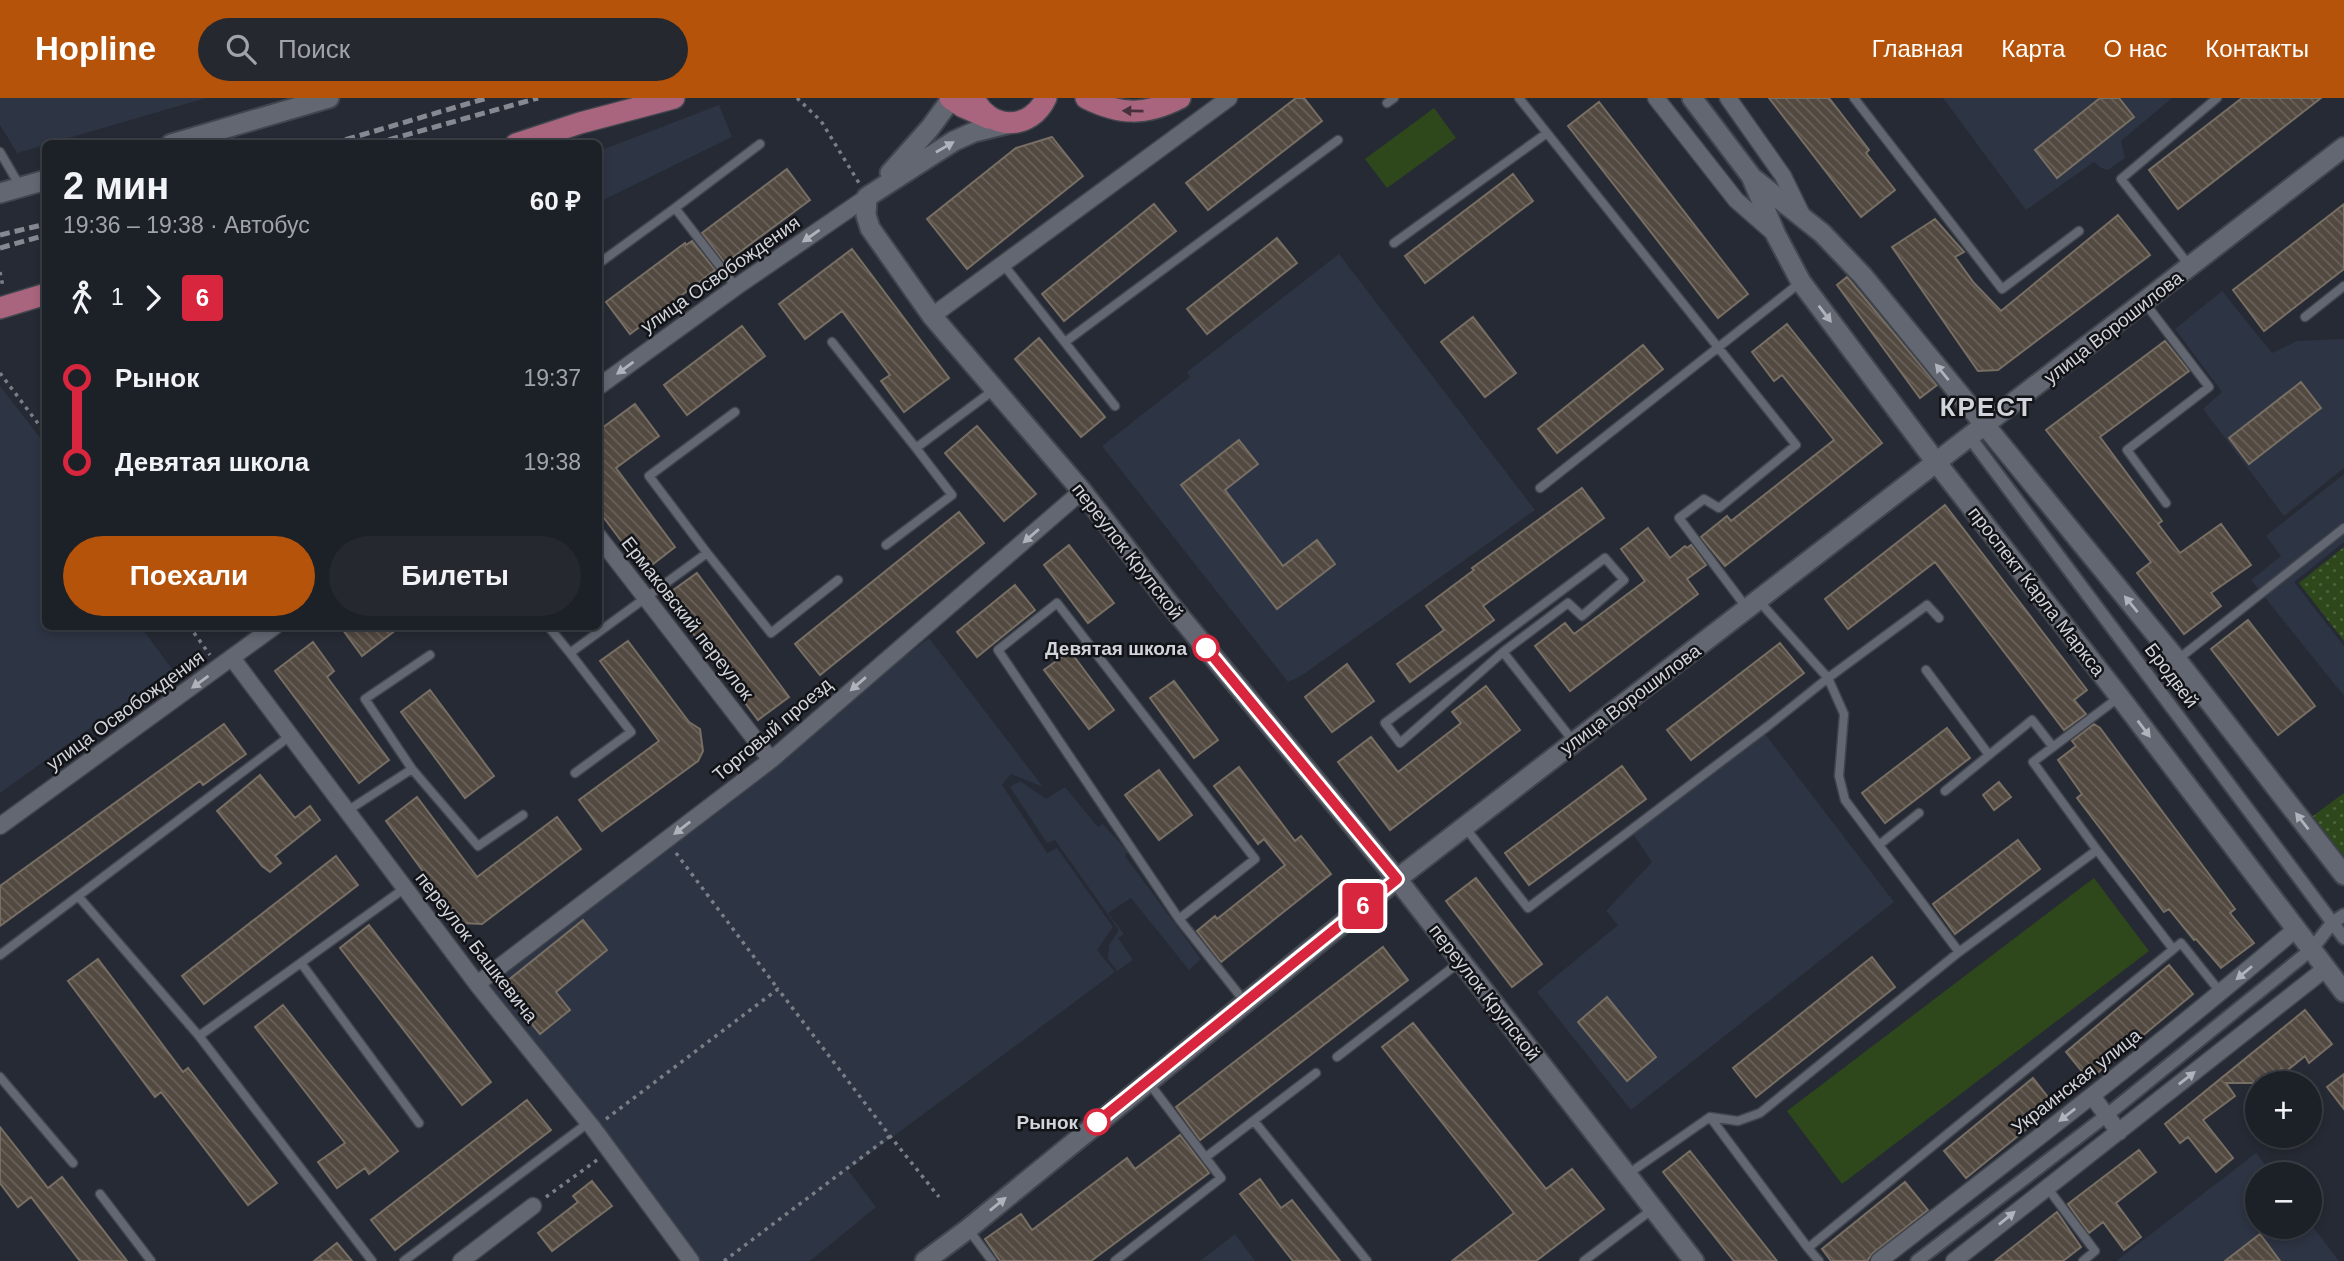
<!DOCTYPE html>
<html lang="ru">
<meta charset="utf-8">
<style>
:root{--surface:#1c2027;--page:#25282f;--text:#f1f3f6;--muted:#a0a3a7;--line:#3a3e44;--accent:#b45309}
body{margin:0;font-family:Arial,sans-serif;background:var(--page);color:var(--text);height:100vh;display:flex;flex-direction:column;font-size:26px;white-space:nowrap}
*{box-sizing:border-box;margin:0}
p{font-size:23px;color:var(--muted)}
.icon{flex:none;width:38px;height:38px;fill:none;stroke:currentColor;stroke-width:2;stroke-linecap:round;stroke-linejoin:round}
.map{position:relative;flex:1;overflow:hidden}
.sheet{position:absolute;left:42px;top:42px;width:560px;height:490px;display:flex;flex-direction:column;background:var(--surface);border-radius:10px;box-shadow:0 4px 10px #0003,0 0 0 2px var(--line)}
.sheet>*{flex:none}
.badge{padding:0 14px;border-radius:5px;font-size:24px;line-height:46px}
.fabs{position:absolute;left:2245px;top:973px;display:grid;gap:14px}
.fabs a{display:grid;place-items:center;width:77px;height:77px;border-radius:50%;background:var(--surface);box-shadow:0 4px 10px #0003,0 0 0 2px var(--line);font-size:35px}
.map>.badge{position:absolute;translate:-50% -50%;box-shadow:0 0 0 4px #fff}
.legs{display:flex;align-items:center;gap:10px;height:77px;padding:0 21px;font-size:23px}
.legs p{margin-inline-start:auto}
.headline{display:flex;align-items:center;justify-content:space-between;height:119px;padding:0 21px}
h1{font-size:38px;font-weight:700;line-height:52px}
.cta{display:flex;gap:14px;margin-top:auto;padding:14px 21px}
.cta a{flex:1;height:80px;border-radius:42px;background:var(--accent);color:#fff;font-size:28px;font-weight:700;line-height:80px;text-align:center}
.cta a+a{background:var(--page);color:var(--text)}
ul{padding:0 21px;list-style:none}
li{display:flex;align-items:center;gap:24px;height:84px;font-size:26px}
li i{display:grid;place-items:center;width:10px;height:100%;margin:0 9px;background:currentColor}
li i::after{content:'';width:18px;height:18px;margin:-9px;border:5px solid;border-radius:50%;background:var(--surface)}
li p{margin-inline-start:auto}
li:first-child i{background:linear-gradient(#0000 50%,currentColor 0)}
li:last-child i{background:linear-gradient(currentColor 50%,#0000 0)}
header{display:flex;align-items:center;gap:42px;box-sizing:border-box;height:98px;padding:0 35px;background:var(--accent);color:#fff}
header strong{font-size:33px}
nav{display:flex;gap:38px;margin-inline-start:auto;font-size:24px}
.search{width:490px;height:63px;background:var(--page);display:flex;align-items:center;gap:18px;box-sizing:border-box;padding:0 24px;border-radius:38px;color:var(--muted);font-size:26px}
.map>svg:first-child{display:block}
.built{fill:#2d3443}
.park{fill:url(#park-dots)}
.pitch{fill:#2e481c}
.building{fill:url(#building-back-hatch);stroke:#776e64;stroke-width:2}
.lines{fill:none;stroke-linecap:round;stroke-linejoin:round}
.service-casing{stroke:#41454d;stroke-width:11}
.pedestrian-casing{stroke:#41454d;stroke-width:16}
.minor-casing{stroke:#41454d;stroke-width:19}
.tertiary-casing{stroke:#41454d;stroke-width:23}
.primary-casing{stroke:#41454d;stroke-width:24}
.path{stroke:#7a7e86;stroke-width:3.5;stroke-dasharray:3.5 5;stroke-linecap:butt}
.service{stroke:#626772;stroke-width:8}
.pedestrian{stroke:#626772;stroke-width:12}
.minor{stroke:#626772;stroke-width:16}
.tertiary{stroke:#626772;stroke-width:19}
.primary{stroke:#a8657d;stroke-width:21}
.rail{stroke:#868991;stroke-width:5;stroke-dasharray:10 5;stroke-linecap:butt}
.oneway{fill:#46303b}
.oneway2{fill:#b0b3bb}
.line-1-casing{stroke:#fff;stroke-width:16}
.line-1{stroke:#d7263d;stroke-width:10}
.stop-1-dot{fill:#fff;stroke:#d7263d;stroke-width:3.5}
.labels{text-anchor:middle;stroke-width:5;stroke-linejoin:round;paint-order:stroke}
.street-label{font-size:19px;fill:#d1d4da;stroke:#111317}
.stop-label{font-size:19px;font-weight:bold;fill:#d1d4da;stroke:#111317;text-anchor:end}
.district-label{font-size:26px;font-weight:bold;letter-spacing:2px;fill:#d1d4da;stroke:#111317}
</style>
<header>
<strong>Hopline</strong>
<div class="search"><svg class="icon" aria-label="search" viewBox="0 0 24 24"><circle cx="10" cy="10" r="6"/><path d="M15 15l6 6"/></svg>Поиск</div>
<nav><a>Главная</a><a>Карта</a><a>О нас</a><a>Контакты</a></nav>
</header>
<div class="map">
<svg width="2344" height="1163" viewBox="0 0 2344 1163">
<defs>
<pattern id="park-dots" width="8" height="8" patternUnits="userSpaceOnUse" patternTransform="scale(1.75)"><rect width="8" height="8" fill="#2e481c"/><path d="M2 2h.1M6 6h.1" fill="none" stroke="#4b623c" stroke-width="1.8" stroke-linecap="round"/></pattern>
<pattern id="building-back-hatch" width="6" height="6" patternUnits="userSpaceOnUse" patternTransform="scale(1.75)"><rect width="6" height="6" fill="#524940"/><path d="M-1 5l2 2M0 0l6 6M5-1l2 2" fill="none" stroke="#6a625b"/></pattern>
</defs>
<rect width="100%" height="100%" fill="#262a34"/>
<path class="built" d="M0 0H206L17 55 0 27Z
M1943 0H2172L2121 43 2125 60 2108 72 2101 70 2094 64 2026 112Z
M719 7 732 39 599 104V53Z
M1339 156 1535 412 1301 578 1288 584 1102 348 1190 279 1187 274Z
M2222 193 2272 255 2297 243 2344 241V370L2284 418 2203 311 2222 294 2175 231Z
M0 288 45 346 46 528 141 529 172 571 0 695Z
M2344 376V444L2294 484 2344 548V598L2251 482 2281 458 2266 438Z
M929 540 1043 689 1011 676 1002 687 1047 755 1057 750 1113 829 1097 852 1115 874 848 1072 876 1109 810 1163H691L477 886Z
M1765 636 1894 804 1631 1012 1537 894 1618 827 1606 813 1652 764 1633 736Z
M1020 683 1046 701 1065 689 1098 729 1103 726 1128 754 1125 758 1201 861 1189 872 1131 800 1108 815 1124 836 1118 840 1133 862 1117 873 1108 861 1109 847 1119 832 1055 742 1047 745 1010 689Z
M2256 1055 2271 1075 2258 1076V1129H2310V1125L2339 1163H2116Z
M1235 1136 1255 1163H1200Z"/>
<path class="park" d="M2344 449V543L2299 485Z
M2344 695V758L2313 718Z"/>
<path class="pitch" d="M1434 10 1456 40 1387 90 1365 61Z
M2094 780 2149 853 1842 1086 1787 1013Z"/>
<path class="building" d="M1296 0H1304L1322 23 1208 112 1186 85Z
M1769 0H1829L1869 52 1866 55 1895 92 1861 119Z
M2100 0H2119L2134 19 2057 80 2035 52Z
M2242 0H2321L2178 111 2149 72Z
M1599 4 1748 196 1718 220 1568 28Z
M1052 39 1083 78 967 171 927 121 1016 50Z
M787 71 810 102 725 165 702 135Z
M1513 76 1533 103 1425 185 1405 158Z
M1154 106 1176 133 1064 223 1042 196Z
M2344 106V171L2264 233 2233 192Z
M2118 117 2150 157 1998 272 1978 273 1892 149 1935 121 1964 154 1955 159 1974 185 2001 213Z
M1277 140 1297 165 1207 236 1187 211Z
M692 143 715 172 630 236 606 204 685 145 686 147Z
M852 151 949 280 904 314 881 283 890 277 842 213 805 241 779 206Z
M1847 179 1937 287 1920 300 1837 187Z
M1473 219 1516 275 1485 299 1441 244Z
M1787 226 1882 345 1725 468 1701 439 1727 418 1731 423 1834 342 1782 277 1774 283 1752 254Z
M742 228 765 258 687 317 664 287Z
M1039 240 1105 319 1081 339 1015 261Z
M2165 243 2189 273 2100 339 2162 423 2158 426 2180 455 2221 426 2251 467 2211 495 2221 508 2184 536 2137 475 2151 464 2046 332Z
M1643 247 1663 271 1557 355 1538 331Z
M2301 284 2321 310 2249 366 2229 340Z
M635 306 659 338 616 370 675 449 644 473 598 412V333Z
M977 328 1036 396 1004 423 945 355Z
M1239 342 1258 366 1225 392 1283 468 1317 442 1335 466 1277 511 1181 387Z
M1582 390 1604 420 1483 508 1494 522 1410 584 1397 566 1444 532 1426 508 1474 472 1472 470Z
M1945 407 2087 592 2074 602 2086 616 2064 632 1935 464 1848 531 1825 501Z
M959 414 984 445 820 577 795 546Z
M1648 430 1670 460 1685 448 1687 450 1691 447 1706 467 1687 481 1698 496 1570 593 1535 548 1565 525 1574 536 1645 483 1621 451Z
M1069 447 1114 505 1088 525 1044 467Z
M697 475 789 599 758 622 665 498Z
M1015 487 1035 512 977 559 957 534Z
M2248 522 2315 608 2278 637 2211 551Z
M340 528H401L362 558Z
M628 543 689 624 700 631 703 653 698 663 602 733 579 702 659 643 600 563Z
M313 544 334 573 327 579 389 662 359 685 275 573Z
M1780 545 1804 575 1691 662 1667 632Z
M1070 553 1114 612 1089 631 1044 572Z
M1347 566 1374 603 1332 634 1305 599Z
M1174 583 1218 642 1194 660 1150 600Z
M1486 588 1520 632 1390 732 1338 664 1371 639 1398 674 1461 625 1452 614Z
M430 592 494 678 465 700 401 614Z
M224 626 246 656 203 687 200 683 0 828V788Z
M2094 626 2100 630 2235 811 2230 815 2254 845 2221 870 2196 841 2194 842 2169 811 2164 814 2077 700 2082 696 2058 662 2076 648 2072 643Z
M1947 630 1970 660 1885 725 1862 695Z
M1622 668 1646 701 1529 787 1505 755Z
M1239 669 1295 743 1301 738 1331 776 1221 864 1197 833 1215 818 1217 821 1285 767 1264 741 1258 746 1214 688Z
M1159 672 1192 717 1159 742 1125 697Z
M260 677 295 720 310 708 320 722 275 758 281 765 270 774 262 768 217 713Z
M1999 684 2011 699 1994 712 1983 697Z
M417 699 477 779 557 719 581 751 482 826 461 825 386 723Z
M2018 742 2040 771 1955 836 1933 806Z
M336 758 358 787 204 906 182 878Z
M1476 780 1542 866 1512 889 1446 803Z
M583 822 607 852 556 894 570 912 540 936 501 888Z
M369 827 491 984 462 1007 340 850Z
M1383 849 1408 882 1200 1042 1176 1009Z
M1872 859 1895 889 1756 999 1733 970Z
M98 861 183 974 188 970 277 1085 248 1107 161 994 155 999 68 883Z
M2169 867 2193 896 2089 982 2066 954Z
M1607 899 1656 959 1627 983 1578 924Z
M283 907 398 1053 369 1076 365 1070 337 1090 318 1064 345 1045 255 929Z
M2305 912 2332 946 2309 965 2305 958 2284 975 2281 971 2263 985H2226L2235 998 2203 1022 2233 1060 2216 1074 2188 1039 2180 1045 2165 1026Z
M1413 925 1546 1091 1572 1071 1604 1111 1536 1163H1452L1514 1115 1382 949Z
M2344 976V1011L2327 989Z
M2033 980 2055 1008 1966 1080 1944 1053Z
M527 1002 551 1032 395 1152 371 1122Z
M0 1029 48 1090 62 1079 127 1163H80L31 1099 18 1109 0 1085Z
M1180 1037 1209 1075 1091 1163H1000L985 1141 1021 1116 1032 1132 1127 1060 1135 1071Z
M2139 1052 2156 1074 2116 1105 2141 1139 2124 1152 2103 1124 2089 1135 2068 1106Z
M1690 1053 1777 1163H1734L1663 1074Z
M1260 1081 1281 1110 1292 1102 1340 1163H1293L1240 1096Z
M592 1083 612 1108 552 1153 538 1135 578 1104 573 1098Z
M1905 1084 1928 1112 1873 1155 1867 1163H1831L1822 1151Z
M2057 1114 2081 1149 2063 1163H1995Z
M2260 1136 2280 1163H2225Z
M337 1145 352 1163H314Z"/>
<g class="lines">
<defs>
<path id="service" d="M1519 0 1796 347 1719 410 1704 401 1679 420 1746 509
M1854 0 2002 191 2079 133
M1387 5 1394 0
M0 54 21 90
M1394 145 1547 35
M598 166 675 110
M1003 166 1115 308
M2189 167 2121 81 2217 0
M736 189 675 110 760 46
M2145 205 2209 289 2127 352 2166 405
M2305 219 2344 188
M832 244 916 350 995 291
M1065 244 1338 42
M1540 390 1801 184
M886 447 952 397 916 350
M707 455 649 378 735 314
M1939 520 1927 507 1828 580 1844 616 1839 678 1845 702 1959 854
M548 528 570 555 707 455 771 535 838 482
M1503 554 1400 645 1385 625 1605 460 1624 482 1582 518 1568 505 1503 554 1574 644
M570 555 631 634 575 675
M2177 562 2344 430
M1926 572 1989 657 2032 622 2053 649
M412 671 365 601 430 557
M1945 693 1989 657
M347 713 412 671 478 748 523 717
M1464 728 1528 810 1768 628 1828 580 1759 503
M1879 747 1919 715
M2097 752 2173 851
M78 798 199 938 372 1163
M1179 821 998 552 1057 505 1255 761 1179 821 1245 904
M0 857 290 638
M301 865 419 1025
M199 938 405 790
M1337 959 1461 863
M0 979 73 1065
M1710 1019 1808 1150
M1254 1023 1367 1163
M1206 1059 1316 975
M1628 1076 1710 1019 1738 1023 1760 1015 1959 854 2097 752 2033 664 2118 600
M2046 1088 2095 1153 2083 1163
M100 1096 151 1163
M968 1131 992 1163
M404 1163 588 1025
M1115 1163 1221 1080 1149 985
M1584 1163 1654 1110
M1819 1163 1808 1150 2181 845 2221 895"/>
<path id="pedestrian" d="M1969 338 2344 840
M1917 1163 2107 1017 2312 851 2332 825 2344 817"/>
<path id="minor" d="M1656 0 1736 102 1776 137
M1728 0 1783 78 1803 119
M932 218 1229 0
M598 289 736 189 867 99
M598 438 771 662
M232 560 477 886 593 1030 691 1163
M0 728 275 528
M477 886 771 662 1082 393
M2092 998 2119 1034
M461 1163 533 1108
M1879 1163C2020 1054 2161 946 2296 831
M1954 1163 2325 871"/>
<path id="tertiary" d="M1692 0 1751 78 1776 137 1801 184 1936 364 2119 598 2344 894
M171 46 329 0
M890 75 930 30 952 0
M1754 81 1822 135 1863 178 2177 562 2344 777
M0 95 46 82
M867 99 866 117 870 130 932 218 1082 393 1168 504 1397 781 1694 1163
M867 99 954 43 974 34 1007 26
M925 1163 968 1131 1397 781 2344 49"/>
<path id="primary" d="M950 0 963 9 988 20
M974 0C989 33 1031 33 1046 0
M1086 0C1120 17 1145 18 1180 0
M516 46 580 25 674 0
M0 210 46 196"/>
</defs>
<use href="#service" class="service-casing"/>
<use href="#pedestrian" class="pedestrian-casing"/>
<use href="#minor" class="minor-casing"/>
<use href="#tertiary" class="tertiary-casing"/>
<use href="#primary" class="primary-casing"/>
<path class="path" d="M797 0 821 23 859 85
M0 174 3 189
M0 275 46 336
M189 528 210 557
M676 755 778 891
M606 1021 778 891 890 1038 939 1099
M546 1099 597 1062
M724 1163 890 1038"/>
<use href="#service" class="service"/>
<use href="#pedestrian" class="pedestrian"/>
<use href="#minor" class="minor"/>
<use href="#tertiary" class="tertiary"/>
<use href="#primary" class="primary"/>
<path class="rail" d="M331 46 487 0
M374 46 538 0
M0 137 46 126
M0 150 46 137"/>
</g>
<defs><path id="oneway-solid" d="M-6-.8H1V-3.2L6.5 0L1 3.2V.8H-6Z" transform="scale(1.75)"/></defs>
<use class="oneway" href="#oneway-solid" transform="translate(1133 13) rotate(-179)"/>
<g class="oneway2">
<use href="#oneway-solid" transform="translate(945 49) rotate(-30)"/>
<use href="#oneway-solid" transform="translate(811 138) rotate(145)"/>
<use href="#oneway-solid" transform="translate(1825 216) rotate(53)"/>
<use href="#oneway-solid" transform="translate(625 270) rotate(144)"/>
<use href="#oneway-solid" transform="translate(1942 274) rotate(-129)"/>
<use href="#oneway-solid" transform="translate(1031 438) rotate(139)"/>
<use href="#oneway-solid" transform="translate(2131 506) rotate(-129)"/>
<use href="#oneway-solid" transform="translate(200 584) rotate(144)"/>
<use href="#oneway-solid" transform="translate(858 586) rotate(139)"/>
<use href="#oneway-solid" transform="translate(2144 631) rotate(53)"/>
<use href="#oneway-solid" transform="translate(2302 723) rotate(-128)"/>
<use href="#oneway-solid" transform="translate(682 730) rotate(142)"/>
<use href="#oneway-solid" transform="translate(2244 875) rotate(140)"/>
<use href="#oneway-solid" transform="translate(2187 980) rotate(-38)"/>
<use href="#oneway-solid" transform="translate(2067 1017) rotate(142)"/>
<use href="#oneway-solid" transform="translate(998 1106) rotate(-39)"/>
<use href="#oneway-solid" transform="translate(2007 1120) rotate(-39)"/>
</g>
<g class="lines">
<defs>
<path id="line-1" d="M1097 1024 1397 781 1206 550"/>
</defs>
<use href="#line-1" class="line-1-casing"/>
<use href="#line-1" class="line-1"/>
</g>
<g class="stop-1-dot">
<circle cx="1206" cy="550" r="12"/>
<circle cx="1097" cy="1024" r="12"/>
</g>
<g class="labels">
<g class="street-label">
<text transform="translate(720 176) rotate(-35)" y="7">улица Освобождения</text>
<text transform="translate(2113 229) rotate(-38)" y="7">улица Ворошилова</text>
<text transform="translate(1128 453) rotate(52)" y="7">переулок Крупской</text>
<text transform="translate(2037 493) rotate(52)" y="7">проспект Карла Маркса</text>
<text transform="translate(688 520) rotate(52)" y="7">Ермаковский переулок</text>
<text transform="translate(2172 577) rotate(53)" y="7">Бродвей</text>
<text transform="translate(1630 601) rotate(-37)" y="7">улица Ворошилова</text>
<text transform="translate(125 612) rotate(-36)" y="7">улица Освобождения</text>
<text transform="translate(772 631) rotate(-40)" y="7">Торговый проезд</text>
<text transform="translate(477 849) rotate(52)" y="7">переулок Башкевича</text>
<text transform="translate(1485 894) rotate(52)" y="7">переулок Крупской</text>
<text transform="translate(2076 983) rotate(-38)" y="7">Украинская улица</text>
</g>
<g class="stop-label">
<text x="1187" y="557">Девятая школа</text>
<text x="1078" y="1031">Рынок</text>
</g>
<g class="district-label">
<text x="1987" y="318">КРЕСТ</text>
</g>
</g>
</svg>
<div class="fabs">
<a>+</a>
<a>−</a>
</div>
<b class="badge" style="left:1363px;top:808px;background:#d7263d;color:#fff">6</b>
<section class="sheet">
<div class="headline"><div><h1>2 мин</h1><p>19:36 – 19:38 · Автобус</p></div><b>60 ₽</b></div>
<div class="legs"><svg class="icon" aria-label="walk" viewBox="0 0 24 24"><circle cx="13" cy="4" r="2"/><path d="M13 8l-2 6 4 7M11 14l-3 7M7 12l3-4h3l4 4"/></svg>1<svg class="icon" aria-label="forward" viewBox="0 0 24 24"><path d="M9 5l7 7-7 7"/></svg><b class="badge" style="background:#d7263d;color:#fff">6</b></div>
<ul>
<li><i style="color:#d7263d"></i><b>Рынок</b><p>19:37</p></li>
<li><i style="color:#d7263d"></i><b>Девятая школа</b><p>19:38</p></li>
</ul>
<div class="cta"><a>Поехали</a><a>Билеты</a></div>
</section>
</div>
